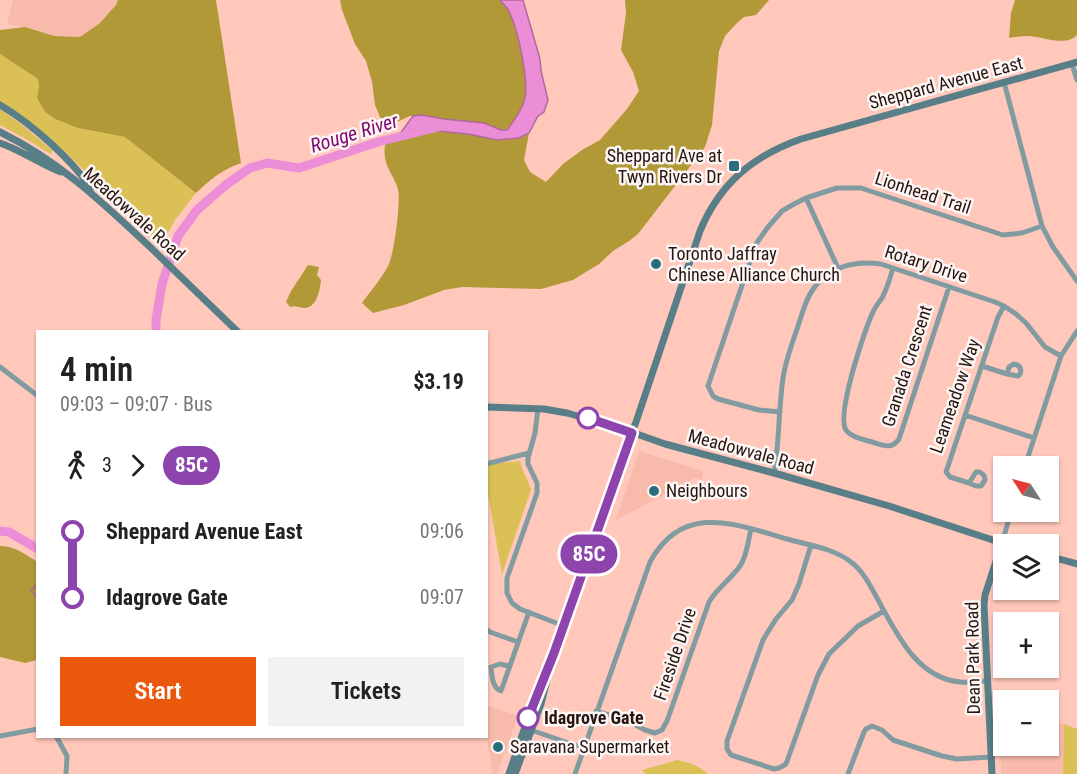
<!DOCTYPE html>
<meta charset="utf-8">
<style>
:root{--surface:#fff;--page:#f2f2f2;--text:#222;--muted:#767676;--accent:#ea580c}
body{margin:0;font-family:"Roboto Condensed",sans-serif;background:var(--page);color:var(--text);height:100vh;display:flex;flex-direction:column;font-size:22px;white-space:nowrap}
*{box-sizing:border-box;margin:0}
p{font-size:20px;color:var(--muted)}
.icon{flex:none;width:33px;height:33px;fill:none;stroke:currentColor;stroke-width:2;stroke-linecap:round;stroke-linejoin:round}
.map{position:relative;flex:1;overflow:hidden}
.side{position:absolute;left:36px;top:330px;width:452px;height:408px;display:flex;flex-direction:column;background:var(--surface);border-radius:0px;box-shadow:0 2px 4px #0004}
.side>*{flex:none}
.badge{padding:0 12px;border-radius:20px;font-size:21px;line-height:39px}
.needle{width:39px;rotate:306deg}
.controls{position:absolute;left:993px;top:456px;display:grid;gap:12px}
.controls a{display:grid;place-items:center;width:66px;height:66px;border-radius:0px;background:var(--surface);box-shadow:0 2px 4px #0004;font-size:30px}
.map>.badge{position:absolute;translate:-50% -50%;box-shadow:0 0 0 3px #fff}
.legs{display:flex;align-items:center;gap:9px;height:66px;padding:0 24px;font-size:20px}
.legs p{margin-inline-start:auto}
.headline{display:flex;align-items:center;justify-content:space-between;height:102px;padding:0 24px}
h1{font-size:33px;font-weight:600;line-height:45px}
.cta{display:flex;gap:12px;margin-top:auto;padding:12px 24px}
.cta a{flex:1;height:69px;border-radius:0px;background:var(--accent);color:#fff;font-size:24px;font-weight:600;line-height:69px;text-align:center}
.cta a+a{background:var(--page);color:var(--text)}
ul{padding:0 24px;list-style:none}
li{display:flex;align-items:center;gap:21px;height:66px;font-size:22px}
li i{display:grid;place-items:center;width:9px;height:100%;margin:0 8px;background:currentColor}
li i::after{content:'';width:15px;height:15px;margin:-8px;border:4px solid;border-radius:50%;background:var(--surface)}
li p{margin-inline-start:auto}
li:first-child i{background:linear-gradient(#0000 50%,currentColor 0)}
li:last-child i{background:linear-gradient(currentColor 50%,#0000 0)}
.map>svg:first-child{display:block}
.built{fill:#f7baab}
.green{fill:#dbc055}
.forest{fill:#b29938}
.water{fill:#ec8dd8;stroke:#b1699c;stroke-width:1.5}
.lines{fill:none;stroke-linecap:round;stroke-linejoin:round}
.stream{stroke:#b1699c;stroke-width:1.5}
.river{stroke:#ec8dd8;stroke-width:9}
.street{stroke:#829ba1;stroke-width:5}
.secondary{stroke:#587e87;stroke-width:7}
.line-1-casing{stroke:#fff;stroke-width:14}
.line-1{stroke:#8e44ad;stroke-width:9}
.poi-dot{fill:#296e7d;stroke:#fcf6f5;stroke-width:2}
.stop-1-dot{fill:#fff;stroke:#8e44ad;stroke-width:3}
.labels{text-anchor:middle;stroke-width:5;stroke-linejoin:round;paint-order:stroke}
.street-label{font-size:18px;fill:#281510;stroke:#fcf6f5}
.poi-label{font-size:18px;fill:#281510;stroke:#fcf6f5;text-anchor:start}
.stop-label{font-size:18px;font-weight:bold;fill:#281510;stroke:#fcf6f5;text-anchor:start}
.water-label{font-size:20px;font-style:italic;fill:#7f0870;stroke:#fcf6f5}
</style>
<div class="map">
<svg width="1077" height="774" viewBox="0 0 1077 774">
<rect width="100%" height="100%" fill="#ffc8ba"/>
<path class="built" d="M13 0H118L116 5 99 25 80 37 54 36 25 27 7 24Z
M639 451 703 471 702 480 695 478 616 520Z
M486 705 518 716 497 774H493L486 735Z
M1049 724H1064L1063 774H1001L1000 725H1003L1004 746H1048Z"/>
<path class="green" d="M0 54 38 79 39 86 37 98 45 112 55 119 78 128 125 137 196 193 175 220 162 244 65 152 19 114 0 101Z
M0 109 22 125 53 151 51 154 26 139 0 125Z
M520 461C522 472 529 480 531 490L502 574 486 483V467L493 464Z
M1064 724 1077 729V774H1063Z
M677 760C688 762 700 766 708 774H645L642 770Z"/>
<path class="forest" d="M118 0H216L241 163C221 170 211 179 196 193L125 137 78 128 55 119 45 112 37 98 39 86 38 79 0 54V30L25 27 54 36 80 37 99 24 116 5Z
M340 0H500C503 4 507 7 509 11 518 30 530 83 524 102 520 114 514 121 506 130H501L484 123 444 119 421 115 410 116 388 126 385 129 375 105 372 82 366 61 355 44 342 10Z
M625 0H769L756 15 744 17 736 24 725 36 719 51 712 125 705 147 648 221 638 234 629 241 613 251 599 264 573 280 541 289 462 287 444 290 404 305 373 313 362 303C370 292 380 280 387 268 394 258 401 201 398 189 393 173 382 165 385 145L414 129H418C434 130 449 131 465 133 489 137 504 146 529 133L524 160 530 172 546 182 563 164 582 150 600 140 627 109 639 91 633 72 621 50 626 13Z
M1015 0H1077V35C1066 47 1044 37 1029 36 1023 36 1016 37 1009 38L1011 13Z
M308 265 319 267 317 275 321 280C320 290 317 308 304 308 298 308 297 305 290 307L286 302 291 291Z
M0 546C14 546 26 554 37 562V660L25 663 0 657Z"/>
<path class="water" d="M500 0H523L540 59 541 71 548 100 544 112 538 116 529 133 519 138 497 140 468 134 418 129H414L396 139 413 116 421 115 444 119 484 123 501 130H507C514 121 520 113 524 102 530 83 518 30 509 11 507 7 503 4 500 0Z"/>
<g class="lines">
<path class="stream" d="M38 582 31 591 38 598
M38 599V606"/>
<path class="river" d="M156 332V320L162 284 178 236 197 210 227 184 250 168 267 163 299 168 378 142 438 127
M0 531 9 532 38 549"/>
<path class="street" d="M1072 64 1077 80
M1004 82 1042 226 1053 247 1077 281
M806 198 838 268
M893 268C890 278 887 289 882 298 879 302 876 306 874 310 865 327 836 415 846 430 851 438 867 440 875 443 886 446 892 449 899 439L949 287
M1014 364C1021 365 1023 372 1018 376L1007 374 1009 367Z
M982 366 1007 374
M0 367 38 396
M538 409 535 433 528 458V464L537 483V493L507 578V593L512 603 520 609 564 626
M780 412 759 410 718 399 713 396 708 386 756 244 768 227 782 211 794 204 806 198 837 188H861L1003 235 1022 233 1042 226
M965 415 1034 438
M486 464 529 453
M1025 466 1061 356 1077 331
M976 472C981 471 985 475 985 480L981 486H976L969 483Z
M774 473C780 440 778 406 784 372 787 358 792 343 797 329 801 317 804 305 810 294 825 268 852 260 881 264L995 302 1004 306 1016 314 1026 323 1045 347 1061 356
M969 483 950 477 946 472 998 317 1004 306
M1002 543 1011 512
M811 545 799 584 792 600 776 619 763 640 727 741V749L731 755 774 769 779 768 786 764 818 675 829 654 858 626 884 611
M486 629 490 632 518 642
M509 666 500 664 491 667C492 675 492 688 501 691L529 612
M596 711 630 722 645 730 655 733 662 730 667 721 709 602C717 588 731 579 740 566 747 556 748 541 751 529
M528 729 583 748
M0 736 38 729
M56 736 67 756 66 774
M575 774 650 562C683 502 735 524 787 539 808 545 833 548 851 562 863 571 870 585 877 598 896 632 916 678 960 682 968 683 978 681 987 681
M848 774 864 732 866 729 872 726 882 730 893 740 942 756 957 759 991 757"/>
<path class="secondary" d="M0 105C32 124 70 158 91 188
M0 132C59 161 101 201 149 246 178 274 208 303 238 332
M0 143C21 150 40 164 61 172
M486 407 544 409 567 413 620 428 665 444 774 473 889 506 1005 544
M1048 556 1077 564
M509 774 527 721 564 626 627 444 636 422 700 231C720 183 753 156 801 139L1077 62
M515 774 541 704 547 680
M992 774 984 605 985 595 1002 543"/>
</g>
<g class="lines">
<defs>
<path id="line-1" d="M528 718 554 653 632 433 588 418"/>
</defs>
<use href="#line-1" class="line-1-casing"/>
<use href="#line-1" class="line-1"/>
</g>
<g class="poi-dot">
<rect x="728" y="160" width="12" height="12" rx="3"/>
<circle cx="656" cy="264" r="6"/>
<circle cx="654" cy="491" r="6"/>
<circle cx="498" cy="747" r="6"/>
</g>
<g class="stop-1-dot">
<circle cx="588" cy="418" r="10"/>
<circle cx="528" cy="718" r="10"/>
</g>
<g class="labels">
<g class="street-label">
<text transform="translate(946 83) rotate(-15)" y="6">Sheppard Avenue East</text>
<text transform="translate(923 193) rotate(18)" y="6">Lionhead Trail</text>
<text transform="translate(134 214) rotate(42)" y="6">Meadowvale Road</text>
<text transform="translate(926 264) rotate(18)" y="6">Rotary Drive</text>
<text transform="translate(907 366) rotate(-72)" y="6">Granada Crescent</text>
<text transform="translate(955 396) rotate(-71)" y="6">Leameadow Way</text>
<text transform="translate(751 452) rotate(15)" y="6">Meadowvale Road</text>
<text transform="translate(675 654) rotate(-71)" y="6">Fireside Drive</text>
<text transform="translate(973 658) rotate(-91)" y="6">Dean Park Road</text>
</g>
<g class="poi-label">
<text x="722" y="162" text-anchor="end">Sheppard Ave at<tspan x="722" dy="21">Twyn Rivers Dr</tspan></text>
<text x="668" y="260">Toronto Jaffray<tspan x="668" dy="21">Chinese Alliance Church</tspan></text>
<text x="666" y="497">Neighbours</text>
<text x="510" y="753">Saravana Supermarket</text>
</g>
<g class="stop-label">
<text x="544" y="724">Idagrove Gate</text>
</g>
<g class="water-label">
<text transform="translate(354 133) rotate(-17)" y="7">Rouge River</text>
</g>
</g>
</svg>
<div class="controls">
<a><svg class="needle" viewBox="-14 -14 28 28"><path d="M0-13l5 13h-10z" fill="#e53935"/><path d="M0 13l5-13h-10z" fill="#767676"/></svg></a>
<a><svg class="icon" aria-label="layers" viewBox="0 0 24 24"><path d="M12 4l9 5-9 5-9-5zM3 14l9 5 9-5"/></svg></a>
<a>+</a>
<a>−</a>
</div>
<b class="badge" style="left:589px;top:554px;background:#8e44ad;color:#fff">85C</b>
<section class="side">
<div class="headline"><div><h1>4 min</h1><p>09:03 – 09:07 · Bus</p></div><b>$3.19</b></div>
<div class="legs"><svg class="icon" aria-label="walk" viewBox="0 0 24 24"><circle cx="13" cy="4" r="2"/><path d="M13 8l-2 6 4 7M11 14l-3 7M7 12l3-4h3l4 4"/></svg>3<svg class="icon" aria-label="forward" viewBox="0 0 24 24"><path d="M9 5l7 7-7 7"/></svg><b class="badge" style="background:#8e44ad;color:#fff">85C</b></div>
<ul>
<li><i style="color:#8e44ad"></i><b>Sheppard Avenue East</b><p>09:06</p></li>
<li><i style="color:#8e44ad"></i><b>Idagrove Gate</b><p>09:07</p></li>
</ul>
<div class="cta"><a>Start</a><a>Tickets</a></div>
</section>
</div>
